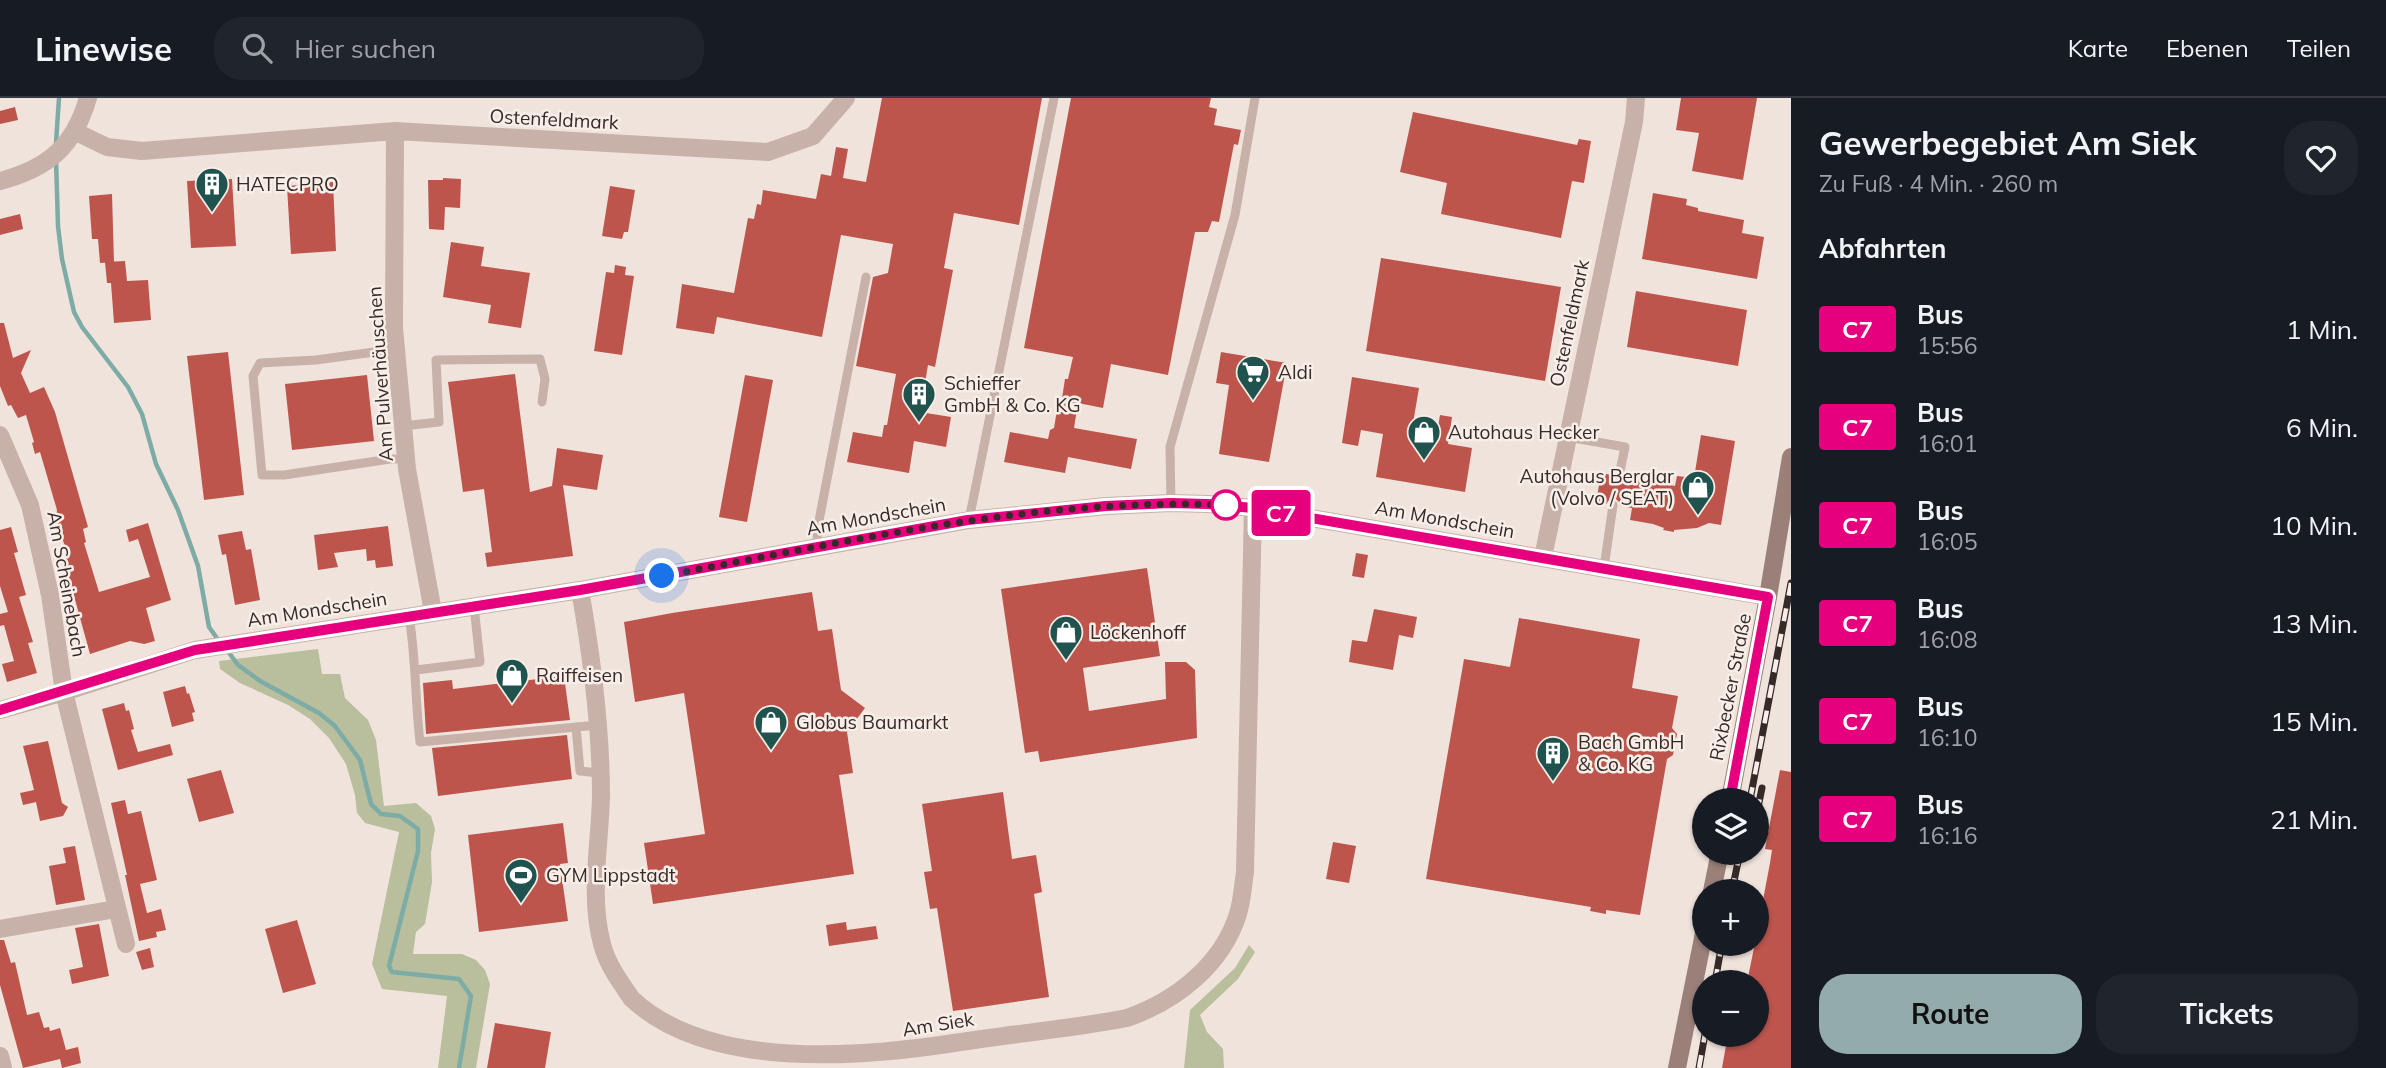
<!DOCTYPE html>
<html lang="de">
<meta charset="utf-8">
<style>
:root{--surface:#171b24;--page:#20242c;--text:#f1f3f6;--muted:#9ea1a6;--line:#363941;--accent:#93abaa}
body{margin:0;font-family:Mulish,sans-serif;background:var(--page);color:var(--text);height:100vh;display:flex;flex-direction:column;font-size:26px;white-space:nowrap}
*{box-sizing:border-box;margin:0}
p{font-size:23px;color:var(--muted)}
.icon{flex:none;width:38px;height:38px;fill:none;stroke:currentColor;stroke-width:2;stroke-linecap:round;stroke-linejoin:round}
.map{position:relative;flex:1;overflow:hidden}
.details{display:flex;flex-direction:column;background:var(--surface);width:595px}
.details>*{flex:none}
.badge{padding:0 14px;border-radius:5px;font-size:24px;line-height:46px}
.tools{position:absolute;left:1692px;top:690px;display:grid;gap:14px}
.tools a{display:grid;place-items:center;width:77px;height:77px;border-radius:50%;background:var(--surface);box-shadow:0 2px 5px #0004;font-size:35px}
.you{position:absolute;width:35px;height:35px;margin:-18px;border:5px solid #fff;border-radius:50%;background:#1a73e8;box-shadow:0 0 0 10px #1a73e833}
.map>.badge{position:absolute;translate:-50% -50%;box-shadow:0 0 0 4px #fff}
h2{padding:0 28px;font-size:26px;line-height:63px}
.round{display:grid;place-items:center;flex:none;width:74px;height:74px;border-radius:28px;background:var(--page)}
.overview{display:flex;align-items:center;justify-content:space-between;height:119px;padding:0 28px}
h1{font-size:33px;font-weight:700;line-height:52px}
.cta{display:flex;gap:14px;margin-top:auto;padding:14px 28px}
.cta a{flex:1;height:80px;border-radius:28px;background:var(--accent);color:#111;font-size:28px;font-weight:700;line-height:80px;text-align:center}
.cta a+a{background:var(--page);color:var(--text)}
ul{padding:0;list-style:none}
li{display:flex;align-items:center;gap:21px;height:98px;padding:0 28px}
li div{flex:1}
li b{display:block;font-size:26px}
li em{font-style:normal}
li .badge{min-width:77px;font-weight:700;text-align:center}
header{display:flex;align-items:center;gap:42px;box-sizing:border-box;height:98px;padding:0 35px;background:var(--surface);border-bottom:2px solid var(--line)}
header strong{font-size:33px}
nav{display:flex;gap:38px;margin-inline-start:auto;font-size:24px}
.search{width:490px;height:63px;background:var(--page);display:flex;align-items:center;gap:18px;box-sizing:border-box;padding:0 24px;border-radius:28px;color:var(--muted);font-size:26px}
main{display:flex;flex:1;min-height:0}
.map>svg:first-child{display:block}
.green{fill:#b9be9d}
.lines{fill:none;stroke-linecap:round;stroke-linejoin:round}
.stream{stroke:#7daba5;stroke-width:4.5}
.building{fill:#bd554d}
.service{stroke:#c7b1a9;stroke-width:9}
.minor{stroke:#c7b1a9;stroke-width:18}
.secondary{stroke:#9b807a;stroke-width:18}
.rail-casing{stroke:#352a28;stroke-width:7}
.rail{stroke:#f8eee8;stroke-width:4.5;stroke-dasharray:13;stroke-linecap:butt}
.line-casing{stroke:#fff;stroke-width:16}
.line{stroke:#e6007e;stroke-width:10}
.walk{stroke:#352a28;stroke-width:7;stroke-dasharray:0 12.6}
.stop-dot{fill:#fff;stroke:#e6007e;stroke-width:3.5}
.labels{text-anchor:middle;stroke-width:5;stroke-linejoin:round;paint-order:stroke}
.street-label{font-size:19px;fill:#352a28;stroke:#f8eee8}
.poi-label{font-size:19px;fill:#352a28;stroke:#f8eee8;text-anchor:start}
</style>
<header>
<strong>Linewise</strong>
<div class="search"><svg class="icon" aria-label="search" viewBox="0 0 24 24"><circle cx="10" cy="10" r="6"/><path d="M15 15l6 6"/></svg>Hier suchen</div>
<nav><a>Karte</a><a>Ebenen</a><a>Teilen</a></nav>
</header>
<main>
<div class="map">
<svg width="1791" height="970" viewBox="0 0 1791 970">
<rect width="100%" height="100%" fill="#f0e3dc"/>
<path class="green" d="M318 551 322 576H340L345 600 368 622 376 642 384 708 416 705 431 718 435 731 431 755 432 784 425 826 416 834 413 856H462L476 862 485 872 490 886 476 970H438L447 898 382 891 372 866 399 734 365 725 357 715 355 697 346 666 329 640 310 621 288 607 240 585 220 571 219 563Z
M1249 847 1255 854 1238 881 1200 917 1207 934 1223 951 1224 970H1184L1190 912 1235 870Z"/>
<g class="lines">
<path class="stream" d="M56 45 59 0
M56 61 58 128 62 161 74 214 82 229 128 289 142 316 156 366 178 412 198 468 209 529 219 543
M227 552 238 567 260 583 319 615 335 628 360 662 371 706 381 716 400 718 418 731V753L389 868 392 874 459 881 471 898 459 970"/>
</g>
<path class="building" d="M882 0H1042L1019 127 954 115 944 170 953 172 935 269 928 267 920 314 951 319 946 349 914 343 909 375 847 364 853 334 882 339 884 327H887L896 276 856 268 873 179 888 175 893 146 841 137 822 239 717 219 714 236 676 230 682 186 734 195 748 120 754 121 757 106 761 107 763 92 816 101 821 76 831 78 836 49 848 51 843 80 866 84Z
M1071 0H1211L1209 9 1217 11 1214 27 1241 32 1238 47 1234 46 1219 124 1212 123 1208 134H1195L1168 277 1111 266 1103 310 1078 305 1074 330 1137 341 1131 371 1068 359 1065 375 1004 364 1010 334 1048 341 1050 332 1054 330 1057 312 1060 313 1065 281H1068L1073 259 1024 250Z
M1681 0H1757L1743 82 1692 73 1699 35 1676 32Z
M15 9 18 22 0 26V13Z
M1413 14 1577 47 1579 41 1591 43 1584 85 1572 83 1561 140 1441 116 1447 85 1400 74Z
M443 80 461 81 460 110 445 109 444 132 429 131 428 82H443Z
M232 81 236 148 191 150 187 83Z
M333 84 336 153 291 156 287 88Z
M610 88 635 92 628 134H624L622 141 602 138Z
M1653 95 1687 101 1686 107 1698 110V113L1744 122 1742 135 1764 139 1757 181 1642 161Z
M112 96 114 164 100 165 98 141H92L89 98Z
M20 116 23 131 0 137V121Z
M451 144 484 149 481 168 530 175 521 230 488 225 491 207 443 199Z
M1381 160 1561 189 1545 283 1366 253Z
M125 163 127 183 148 182 151 222 114 225 111 185H107L105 164Z
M615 167 626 169 625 177 634 178 622 257 594 253 606 174 614 175Z
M1636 193 1747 212 1738 268 1627 249Z
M0 225H4L13 260 31 252 21 275 30 295 44 289 55 314 88 429 83 431 86 444 84 445 99 494 150 479 138 441 129 444 126 432 148 425 171 502 146 510 155 543 144 546 130 543 90 556 63 458 68 457 56 422 57 412 40 354 35 356 32 345 34 344 26 317 18 320 11 307 8 308 0 288Z
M228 254 244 397 204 402 187 258Z
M1221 254 1287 265 1269 364 1219 356 1229 287 1216 285Z
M515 276 530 394 552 388 557 350 603 357 597 392 563 387 573 458 487 469 485 455 492 454 484 391 463 394 448 284Z
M367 277 374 343 292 352 285 286Z
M745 277 773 282 747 424 719 419Z
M1352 279 1419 290 1412 331 1437 335 1440 317 1452 319 1448 346 1472 350 1465 394 1376 379 1383 336 1361 332 1358 348 1342 345Z
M1701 337 1735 343 1721 427 1709 425 1697 430 1674 432V434L1663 432 1664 430 1653 426 1630 422 1632 410 1620 408 1619 404 1615 400 1610 401 1606 406 1596 405 1601 375 1612 377 1614 383 1618 385 1624 383 1626 379 1675 388 1677 378 1694 380Z
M388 428 393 468 376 470 375 462 367 463 366 451 334 455 338 469 318 472 314 437Z
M11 429 18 454 14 455 26 497 19 499 33 544 28 545 37 575 7 584 2 566 14 563 4 527 0 528V516L8 514 0 488V432Z
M242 433 246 452 251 451 260 502 235 507 226 456 222 457 218 437Z
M1356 455 1368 457 1364 480 1352 478Z
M1147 470 1160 558 1083 570 1089 613 1166 601 1165 564H1186L1195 572 1197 640 1040 664 1038 653 1025 655 1001 491Z
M812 494 818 533 832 531 841 592 865 610 847 634 853 675 839 677 854 776 653 806 644 745 705 736 684 595 635 604 624 524 672 515Z
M1374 511 1417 519 1413 540 1399 537 1393 572 1349 564 1352 542 1367 544Z
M1519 520 1640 541 1632 590 1678 598 1672 630 1677 636 1673 657 1667 661 1640 817 1606 812V816L1590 813 1591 809 1426 781 1464 561 1510 569Z
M564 578 570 622 426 636 423 585 452 582 453 591Z
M185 588 187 596 189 595 195 614 192 615 194 623 172 629 163 594Z
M124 605 126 613 129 612 134 631 131 632 138 654 170 646 173 657 118 672 102 611Z
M567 637 572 681 438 698 432 650Z
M48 643 62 705 68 709 63 718 40 723 36 704 23 707 20 695 34 692 23 648Z
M221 672 234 715 199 724 187 681Z
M1780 672 1791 674V970H1722L1728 936H1757V884H1747L1755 845H1757V834L1770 765 1772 752 1765 751Z
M1003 694 1012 761 1036 757 1042 794 1034 796 1049 899 953 913 937 810 930 811 924 774 932 773 922 706Z
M125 702 128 716 141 713 157 782 140 786 147 815 161 811 166 832 156 834 157 839 139 843 125 777H127L111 705Z
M563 725 568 765 560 766 568 823 479 834 468 737Z
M1333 744 1356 748 1349 785 1326 781Z
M75 748 85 802 56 807 49 768 66 765 63 750Z
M297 822 316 886 283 895 265 831Z
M846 824 847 832 876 828 878 841 829 848 826 827Z
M99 826 109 878 72 886 69 872 83 869 75 830Z
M0 842H4L11 865 15 864 27 917 39 914 44 930 49 929 50 933 60 930 66 952 78 949 81 965 62 970 60 961 23 970 0 887Z
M150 850 154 869 142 872 136 854Z
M495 925 551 934 545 970H487Z"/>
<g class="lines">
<path class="service" d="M396 251 316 262 260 265 253 278 262 377H284L390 361H406
M403 328 439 324 436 262 540 261 545 281 542 304
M1568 339 1625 349 1619 378
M1171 405 1170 349 1235 117 1255 0
M969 422 1054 0
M818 450 817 433 866 179
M1604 470 1613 407
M409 518C416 560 415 602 420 644L598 627
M416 572 480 564 474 508
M576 629 580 673 600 675"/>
<path class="minor" d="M395 33 394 230 407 371 433 514
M76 34 107 49 142 53 395 33 768 54 813 38 846 0
M0 83C49 70 74 48 88 0
M0 337 30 407 50 497 64 594 126 846
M1543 459 1634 24 1636 0
M580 492C592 560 601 629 601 698 600 747 589 797 602 846 607 866 620 884 632 901 706 970 850 961 954 945 1011 936 1070 931 1127 920 1176 903 1222 867 1238 816 1242 803 1243 787 1245 774L1253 410
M0 612 64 594 195 552 580 492 969 422 1106 408 1171 405 1208 406 1253 410 1768 499
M0 831 116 811
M0 958 3 970"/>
<path class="secondary" d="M1730 702 1768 499 1791 359
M1712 793 1720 754
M1677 970 1704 835"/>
<defs>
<path id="rail" d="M1750 702 1791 485
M1757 714 1762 690
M1732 793 1740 754
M1715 884 1722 845
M1699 970 1705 936"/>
</defs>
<use href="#rail" class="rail-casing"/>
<use href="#rail" class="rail"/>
</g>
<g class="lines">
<defs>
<path id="line" d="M0 612 195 552 215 549 580 492 968 422 1106 408 1171 405 1208 406 1253 410 1768 499 1730 702"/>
</defs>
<use href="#line" class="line-casing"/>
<use href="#line" class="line"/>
<path class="walk" d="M662 478C848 444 1037 399 1226 407"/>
</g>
<defs>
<symbol id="building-pin" viewBox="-11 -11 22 30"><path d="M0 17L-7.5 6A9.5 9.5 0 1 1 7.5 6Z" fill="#21534e" stroke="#f8eee8"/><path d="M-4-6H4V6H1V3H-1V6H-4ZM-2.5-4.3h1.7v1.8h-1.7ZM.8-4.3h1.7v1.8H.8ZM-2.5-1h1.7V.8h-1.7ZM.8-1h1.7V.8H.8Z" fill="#fff"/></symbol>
<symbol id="supermarket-pin" viewBox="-11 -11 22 30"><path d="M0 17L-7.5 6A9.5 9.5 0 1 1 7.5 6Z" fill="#21534e" stroke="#f8eee8"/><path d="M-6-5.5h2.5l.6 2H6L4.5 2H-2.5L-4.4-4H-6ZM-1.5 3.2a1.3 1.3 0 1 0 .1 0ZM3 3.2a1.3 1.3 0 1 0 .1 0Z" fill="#fff"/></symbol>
<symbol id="shop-pin" viewBox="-11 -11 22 30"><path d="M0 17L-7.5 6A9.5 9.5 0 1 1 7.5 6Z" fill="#21534e" stroke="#f8eee8"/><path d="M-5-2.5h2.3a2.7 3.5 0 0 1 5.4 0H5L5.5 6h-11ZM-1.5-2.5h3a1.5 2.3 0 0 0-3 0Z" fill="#fff"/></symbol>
<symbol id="stadium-pin" viewBox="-11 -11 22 30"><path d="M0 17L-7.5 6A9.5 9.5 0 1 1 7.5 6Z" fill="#21534e" stroke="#f8eee8"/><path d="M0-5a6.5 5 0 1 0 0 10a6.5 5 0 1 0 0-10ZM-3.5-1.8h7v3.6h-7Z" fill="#fff"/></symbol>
</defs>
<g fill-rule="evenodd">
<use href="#building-pin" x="193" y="67" width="38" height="52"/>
<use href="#supermarket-pin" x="1234" y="255" width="38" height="52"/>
<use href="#building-pin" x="900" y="277" width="38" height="52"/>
<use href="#shop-pin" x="1405" y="315" width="38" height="52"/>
<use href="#shop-pin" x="1679" y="370" width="38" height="52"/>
<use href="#shop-pin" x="1047" y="515" width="38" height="52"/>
<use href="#shop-pin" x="493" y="558" width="38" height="52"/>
<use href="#shop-pin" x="752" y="605" width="38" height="52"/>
<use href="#building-pin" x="1534" y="636" width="38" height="52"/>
<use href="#stadium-pin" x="502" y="758" width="38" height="52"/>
</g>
<circle class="stop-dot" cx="1226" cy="407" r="14"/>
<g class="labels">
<g class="street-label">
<text transform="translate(554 21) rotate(3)" y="7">Ostenfeldmark</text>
<text transform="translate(1569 225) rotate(-78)" y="7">Ostenfeldmark</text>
<text transform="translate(380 276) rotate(-94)" y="7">Am Pulverhäuschen</text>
<text transform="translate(876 418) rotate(-10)" y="7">Am Mondschein</text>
<text transform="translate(1445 421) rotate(10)" y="7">Am Mondschein</text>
<text transform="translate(67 486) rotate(80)" y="7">Am Scheinebach</text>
<text transform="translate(317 511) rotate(-9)" y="7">Am Mondschein</text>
<text transform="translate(1730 589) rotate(-79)" y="7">Rixbecker Straße</text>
<text transform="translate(938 926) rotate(-9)" y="7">Am Siek</text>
</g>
<g class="poi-label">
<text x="236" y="93">HATECPRO</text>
<text x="1278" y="281">Aldi</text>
<text x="944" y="292">Schieffer<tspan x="944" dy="22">GmbH &amp; Co. KG</tspan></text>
<text x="1448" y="341">Autohaus Hecker</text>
<text x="1674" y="385" text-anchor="end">Autohaus Berglar<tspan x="1674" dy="22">(Volvo / SEAT)</tspan></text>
<text x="1090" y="541">Löckenhoff</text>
<text x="536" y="584">Raiffeisen</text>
<text x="796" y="631">Globus Baumarkt</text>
<text x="1578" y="651">Bach GmbH<tspan x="1578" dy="22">&amp; Co. KG</tspan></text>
<text x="546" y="784">GYM Lippstadt</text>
</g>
</g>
</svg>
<div class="tools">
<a><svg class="icon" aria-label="layers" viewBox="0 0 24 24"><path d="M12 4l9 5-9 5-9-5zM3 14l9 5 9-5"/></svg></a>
<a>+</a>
<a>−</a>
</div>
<div class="you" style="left:662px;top:478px"></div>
<b class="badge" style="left:1281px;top:415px;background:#e6007e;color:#fff">C7</b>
</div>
<section class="details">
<div class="overview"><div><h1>Gewerbegebiet Am Siek</h1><p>Zu Fuß · 4 Min. · 260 m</p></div><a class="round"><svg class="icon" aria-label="heart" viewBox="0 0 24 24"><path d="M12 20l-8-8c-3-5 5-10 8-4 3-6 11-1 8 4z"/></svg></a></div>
<h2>Abfahrten</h2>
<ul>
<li><span class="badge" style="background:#e6007e;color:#fff">C7</span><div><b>Bus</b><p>15:56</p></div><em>1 Min.</em></li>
<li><span class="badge" style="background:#e6007e;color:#fff">C7</span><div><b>Bus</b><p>16:01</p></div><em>6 Min.</em></li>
<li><span class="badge" style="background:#e6007e;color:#fff">C7</span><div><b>Bus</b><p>16:05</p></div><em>10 Min.</em></li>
<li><span class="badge" style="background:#e6007e;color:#fff">C7</span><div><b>Bus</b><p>16:08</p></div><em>13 Min.</em></li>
<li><span class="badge" style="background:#e6007e;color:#fff">C7</span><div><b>Bus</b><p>16:10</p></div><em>15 Min.</em></li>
<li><span class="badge" style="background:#e6007e;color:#fff">C7</span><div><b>Bus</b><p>16:16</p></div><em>21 Min.</em></li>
</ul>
<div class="cta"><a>Route</a><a>Tickets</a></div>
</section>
</main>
